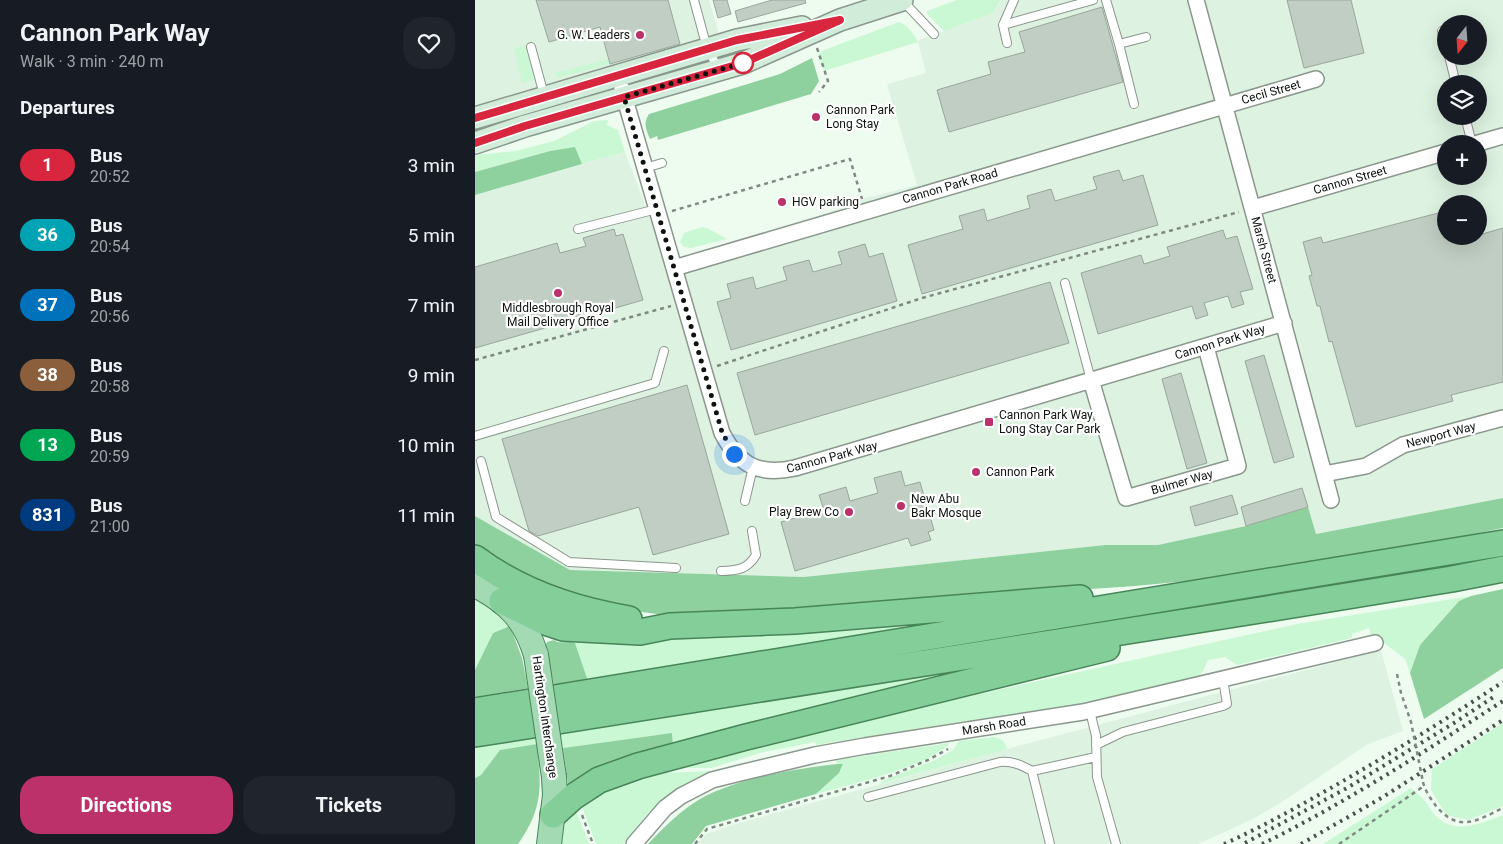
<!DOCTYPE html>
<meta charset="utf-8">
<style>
:root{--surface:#171b24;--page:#20242c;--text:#f1f3f6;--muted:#9ea1a6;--accent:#bc3169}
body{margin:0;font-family:Roboto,sans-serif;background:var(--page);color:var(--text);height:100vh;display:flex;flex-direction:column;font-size:19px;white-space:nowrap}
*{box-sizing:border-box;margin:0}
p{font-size:16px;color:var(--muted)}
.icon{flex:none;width:28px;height:28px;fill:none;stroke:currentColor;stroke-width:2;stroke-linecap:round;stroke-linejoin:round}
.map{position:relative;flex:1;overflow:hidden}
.side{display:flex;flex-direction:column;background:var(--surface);width:475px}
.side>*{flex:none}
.badge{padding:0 10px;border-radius:16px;font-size:18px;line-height:32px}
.needle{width:32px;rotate:197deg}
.fabs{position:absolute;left:962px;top:15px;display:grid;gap:10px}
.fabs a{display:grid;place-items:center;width:50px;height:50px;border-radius:50%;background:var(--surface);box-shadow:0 5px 20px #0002;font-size:25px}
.you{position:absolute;width:25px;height:25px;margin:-12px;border:4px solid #fff;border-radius:50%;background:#1a73e8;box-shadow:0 0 0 8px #1a73e833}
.map>.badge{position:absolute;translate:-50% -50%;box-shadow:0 0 0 2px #fff}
h2{padding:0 20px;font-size:19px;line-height:45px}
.round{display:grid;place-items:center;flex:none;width:52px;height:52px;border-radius:20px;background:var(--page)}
.headline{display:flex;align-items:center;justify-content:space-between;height:85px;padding:0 20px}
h1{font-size:24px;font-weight:700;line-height:38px}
.primary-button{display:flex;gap:10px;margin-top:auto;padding:10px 20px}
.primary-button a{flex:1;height:58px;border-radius:20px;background:var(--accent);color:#fff;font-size:20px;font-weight:700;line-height:58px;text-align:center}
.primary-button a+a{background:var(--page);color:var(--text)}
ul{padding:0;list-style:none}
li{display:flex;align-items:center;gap:15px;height:70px;padding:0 20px}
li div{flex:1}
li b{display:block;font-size:19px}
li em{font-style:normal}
li .badge{min-width:55px;font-weight:700;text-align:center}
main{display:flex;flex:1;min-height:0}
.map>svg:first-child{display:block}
.built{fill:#ddf2e1;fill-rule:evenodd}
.green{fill:#caf8d4}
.forest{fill:#8ed19e}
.building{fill:#c0cec3;stroke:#99a69b}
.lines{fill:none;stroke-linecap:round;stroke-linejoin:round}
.service-casing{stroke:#8a978c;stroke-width:10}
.minor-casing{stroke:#8a978c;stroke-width:18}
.secondary-casing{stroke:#8a978c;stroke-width:24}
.primary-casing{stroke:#478558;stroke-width:26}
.trunk-casing{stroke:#478558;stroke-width:28}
.path{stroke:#808981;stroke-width:2.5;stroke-dasharray:4 4;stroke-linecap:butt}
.service{stroke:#fff;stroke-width:8}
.minor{stroke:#fff;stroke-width:15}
.secondary{stroke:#d1edd9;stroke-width:21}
.primary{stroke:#a3dab3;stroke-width:24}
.trunk{stroke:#84ce9a;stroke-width:25}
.rail{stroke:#4a524c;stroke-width:4;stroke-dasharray:2.5 5;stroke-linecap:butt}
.primary-bridge-casing{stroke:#478558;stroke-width:26;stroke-linecap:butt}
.path-bridge{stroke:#808981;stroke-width:2.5;stroke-dasharray:4 4;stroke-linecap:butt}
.primary-bridge{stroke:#a3dab3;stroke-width:24}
.line-casing{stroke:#fff;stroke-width:11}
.line{stroke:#d7263d;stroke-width:8}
.walk{stroke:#0e130f;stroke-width:5;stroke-dasharray:0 9}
.poi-dot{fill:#bc3169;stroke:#fff;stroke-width:2}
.stop-dot{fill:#fff;stroke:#d7263d;stroke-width:2.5}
.labels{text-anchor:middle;stroke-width:4.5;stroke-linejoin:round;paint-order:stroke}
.poi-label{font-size:12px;fill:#0e130f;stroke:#fff;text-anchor:start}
.street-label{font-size:12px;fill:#0e130f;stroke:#fff}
</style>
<main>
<section class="side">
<div class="headline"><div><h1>Cannon Park Way</h1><p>Walk · 3 min · 240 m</p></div><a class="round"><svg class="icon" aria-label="heart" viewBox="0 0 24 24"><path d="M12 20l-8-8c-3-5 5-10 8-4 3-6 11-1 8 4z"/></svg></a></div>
<h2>Departures</h2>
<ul>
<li><span class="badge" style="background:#d7263d;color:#fff">1</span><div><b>Bus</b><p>20:52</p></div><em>3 min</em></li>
<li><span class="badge" style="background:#00a3b4;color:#fff">36</span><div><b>Bus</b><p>20:54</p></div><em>5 min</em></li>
<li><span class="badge" style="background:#0072bc;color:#fff">37</span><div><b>Bus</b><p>20:56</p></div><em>7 min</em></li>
<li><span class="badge" style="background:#8b5e3c;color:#fff">38</span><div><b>Bus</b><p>20:58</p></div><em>9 min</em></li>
<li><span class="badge" style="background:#00a651;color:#fff">13</span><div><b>Bus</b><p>20:59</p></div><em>10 min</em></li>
<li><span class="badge" style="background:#003b80;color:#fff">831</span><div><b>Bus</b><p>21:00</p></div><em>11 min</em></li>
</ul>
<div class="primary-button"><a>Directions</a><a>Tickets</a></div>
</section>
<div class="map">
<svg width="1028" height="844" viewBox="0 0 1028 844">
<rect width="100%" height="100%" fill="#eefcf0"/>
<path class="built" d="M0 0H234L245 38 0 113Z
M527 0H1028V498L841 534 833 508 771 526 683 545H630L329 577 95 570 0 516V195L150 152 192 262 381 204 387 199 442 185 412 84 451 73 443 42 444 40 518 13ZM971 24H1004V56H971ZM971 84H1004V116H971ZM971 144H1004V176H971ZM971 204H1004V236H971Z
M906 650 928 731 893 744 807 802 776 820 723 844H222L231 834 254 826 532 749Z"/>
<path class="green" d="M482 0H526L518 13 469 31 452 14V11Z
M424 22C434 26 438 33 443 42L349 71 343 54 349 50Z
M53 45 61 79 47 83 39 48Z
M134 59 135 64 82 78 80 73Z
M133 120 132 125 143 130 150 152 107 164 100 147 75 151 0 172V155L41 151 79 141 119 121Z
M227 227 232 228 252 239 216 248 209 247 205 242 209 233Z
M996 596 983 602 945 645 935 673 930 659 905 640 897 639 894 628 877 634V638L762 665 750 657 733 660 728 671 720 680 619 704 581 710 554 711 547 715 489 721 341 745 340 742 285 753 236 768H186L372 723 822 624Z
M0 599 13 607 35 626 18 633 0 670Z
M482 622 114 684 100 643 97 641 391 630V627Z
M582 652 198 746 197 733 88 748 85 730Z
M1028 723V806L993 820 971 815 956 790 957 769Z
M61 736 62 744 25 750 6 775 0 778V744Z
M519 737C527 739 530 741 532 749L404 784 407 781 460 760 478 750 484 741Z
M475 743C458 765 370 786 341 794L364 773 368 765 362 764 361 760Z
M235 771 201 791 173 813 148 844H121L107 807 129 790 186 773Z
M936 788C940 792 946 796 950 801 954 806 957 813 962 817 981 835 1007 823 1028 815V844H848Z
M101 810 114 844H80C84 831 92 819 101 810Z"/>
<path class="forest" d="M337 58 344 81 336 94 183 140 182 136 175 139C171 130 168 123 174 114L305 74Z
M100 147 107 164 0 195V172L75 151Z
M1028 498V528L916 551 755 577 660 586 285 611 189 615 130 607 62 582 0 547V516L95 570 329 577 630 545H683L771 526 833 507 841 534Z
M1028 589V668L949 719 935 673 945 645 984 601 996 596Z
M35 626 47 658 53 688 0 697V670L18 633Z
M79 640C86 645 93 640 100 643L114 684 79 686 70 646 72 642Z
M197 733 198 746 133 763 115 771 93 784 88 748Z
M62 744C66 786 69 807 43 844H0V778L6 775 25 750Z
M362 764H368L364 773 341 794 231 826 217 844H173C189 827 205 811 225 799 263 778 319 769 362 764Z"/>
<path class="building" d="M61 0H193L205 44 135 64 125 27 74 42Z
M238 0H252L256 14 243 18Z
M297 0H330L331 3 263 22 260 11Z
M812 0H876L889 53 829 68Z
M627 7 648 82 474 132 462 90 516 74 513 62 550 52 544 32Z
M644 170 648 181 668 175 683 225 447 294 433 245 488 229 484 216 509 209 512 221 555 208 552 196 576 189 580 201 622 189 618 177Z
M971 211V236H981L982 240 1004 236V235L1028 228V382L976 395 978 401 881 427 857 341 854 342 845 306H842L834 276 837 275 828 242 846 237 848 243Z
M139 229 141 236 148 234 168 300 130 311 129 307 104 314 105 318 0 348V267L82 243 85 253 111 246 108 238Z
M748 230 751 239 762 236 778 289 765 292 769 304 757 308 753 296 729 303 733 315 721 319 717 306 623 334 606 273 666 255 669 264 695 256 692 247Z
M390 244 394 257 408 253 422 301 256 350 242 302 256 298 252 284 278 277 281 289 312 280 308 267 334 260 338 272 367 264 363 252Z
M575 282 594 343 280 435 262 373Z
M789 355 819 457 799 463 770 361Z
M706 373 732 463 712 469 687 379Z
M212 385 254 534 178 555 164 507 63 536 54 531 27 439Z
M426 471 430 486 445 482 459 530 453 532 456 540 436 546 433 538 320 571 306 522 349 510 344 495 371 487 375 501 403 493 399 478Z
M827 488 833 507 771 526 766 507Z
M757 495 763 514 720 526 715 507Z"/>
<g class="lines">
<defs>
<path id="service" d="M219 0 232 48 243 68
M631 0 644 44 671 37
M428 1 459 34
M528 25 618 0
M967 31 971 47
M532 43 528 25 539 0
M644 44 659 104
M56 47 69 95
M974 56 981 84
M990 116 997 144
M170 168 187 163
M103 229 182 209
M590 283 616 380
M0 436 180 383 189 351
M6 461 21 517 94 562 201 568
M270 501 278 467
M246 571C262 571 273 569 281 555L277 531
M615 711 621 736 622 777 641 844
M621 745 648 732 748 706 752 704 748 679
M393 797 525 762C538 761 546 765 557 771
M575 844 557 771 621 757"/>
<path id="minor" d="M721 0 856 500
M147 89 247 433C264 465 283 476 320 468L809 323
M1000 144 1028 136
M778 208 971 152
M199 268 841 79
M616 380 651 498 763 466 731 347
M849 474 891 466 928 445 1028 418
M159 844 190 808 206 796 237 780 265 773 340 755 390 746 608 712 900 643"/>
<path id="secondary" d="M0 118 262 40 327 27
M0 143 50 126 268 63 365 20 427 0"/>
<path id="primary" d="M0 585C33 602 50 619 61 655
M74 844 80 795 79 777"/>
<path id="trunk" d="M0 558C44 591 100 610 154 619
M27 601 70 622 88 628 165 632 195 626 320 621 605 598
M0 711 1028 543
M0 734 792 609 977 579 1028 569
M78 815 98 797 124 780 163 766 271 737 632 648"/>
</defs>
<use href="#service" class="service-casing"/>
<use href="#minor" class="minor-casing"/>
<use href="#secondary" class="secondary-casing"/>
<use href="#primary" class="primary-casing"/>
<use href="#trunk" class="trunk-casing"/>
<path class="path" d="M342 48 353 81 344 92
M197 211 375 159 387 199
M0 360 196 306
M242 366 447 298 764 212
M948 782C950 791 956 799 961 806 984 833 1001 821 1028 808
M107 815 118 844
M220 844 232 829 415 776 453 760 473 749
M864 844 949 786"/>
<use href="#service" class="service"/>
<use href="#minor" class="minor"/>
<use href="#secondary" class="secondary"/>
<use href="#primary" class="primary"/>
<use href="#trunk" class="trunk"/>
<path class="rail" d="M770 843 872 788 979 723 1020 696
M749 844C780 830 810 814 840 797 904 761 967 722 1028 682
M787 844C871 803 950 751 1028 701
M826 844 908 797 1028 720"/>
<defs>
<path id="primary-bridge" d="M61 655 79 777"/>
</defs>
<use href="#primary-bridge" class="primary-bridge-casing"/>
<path class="path-bridge" d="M922 674 926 693 936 722 948 782"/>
<use href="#primary-bridge" class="primary-bridge"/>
</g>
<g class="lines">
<defs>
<path id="line" d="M0 118 262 40 365 20 268 63 50 126 0 143"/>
</defs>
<use href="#line" class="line-casing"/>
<use href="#line" class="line"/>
<path class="walk" d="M259 454 247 432 149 97 268 63"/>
</g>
<g class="poi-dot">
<circle cx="165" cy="35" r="5"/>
<circle cx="341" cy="117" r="5"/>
<circle cx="307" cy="202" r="5"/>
<circle cx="83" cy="293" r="5"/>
<rect x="509" y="417" width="10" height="10" rx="2.5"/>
<circle cx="501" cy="472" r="5"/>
<circle cx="426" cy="506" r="5"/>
<circle cx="374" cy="512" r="5"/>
</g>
<circle class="stop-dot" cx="268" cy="63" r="10"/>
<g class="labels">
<g class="poi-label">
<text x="155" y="39" text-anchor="end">G. W. Leaders</text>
<text x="351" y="114">Cannon Park<tspan x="351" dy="14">Long Stay</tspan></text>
<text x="317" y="206">HGV parking</text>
<text x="83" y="312" text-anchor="middle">Middlesbrough Royal<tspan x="83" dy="14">Mail Delivery Office</tspan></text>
<text x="524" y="419">Cannon Park Way<tspan x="524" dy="14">Long Stay Car Park</tspan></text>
<text x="511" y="476">Cannon Park</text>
<text x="436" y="503">New Abu<tspan x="436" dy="14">Bakr Mosque</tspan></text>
<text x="364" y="516" text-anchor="end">Play Brew Co</text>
</g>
<g class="street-label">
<text transform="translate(796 92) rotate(-16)" y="4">Cecil Street</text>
<text transform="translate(875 180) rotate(-16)" y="4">Cannon Street</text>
<text transform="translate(475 186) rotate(-16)" y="4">Cannon Park Road</text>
<text transform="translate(789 250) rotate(75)" y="4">Marsh Street</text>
<text transform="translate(745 342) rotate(-17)" y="4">Cannon Park Way</text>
<text transform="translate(966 435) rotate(-15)" y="4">Newport Way</text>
<text transform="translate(357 457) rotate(-15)" y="4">Cannon Park Way</text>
<text transform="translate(707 482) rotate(-16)" y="4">Bulmer Way</text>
<text transform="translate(70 717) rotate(82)" y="4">Hartington Interchange</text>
<text transform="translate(519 726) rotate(-9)" y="4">Marsh Road</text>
</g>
</g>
</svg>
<div class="fabs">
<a><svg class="needle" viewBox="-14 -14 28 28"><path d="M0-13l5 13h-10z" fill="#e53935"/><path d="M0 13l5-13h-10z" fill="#9ea1a6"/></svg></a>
<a><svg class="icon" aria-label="layers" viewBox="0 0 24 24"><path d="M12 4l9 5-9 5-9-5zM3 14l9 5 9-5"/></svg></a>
<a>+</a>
<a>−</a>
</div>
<div class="you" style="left:259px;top:454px"></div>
</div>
</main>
